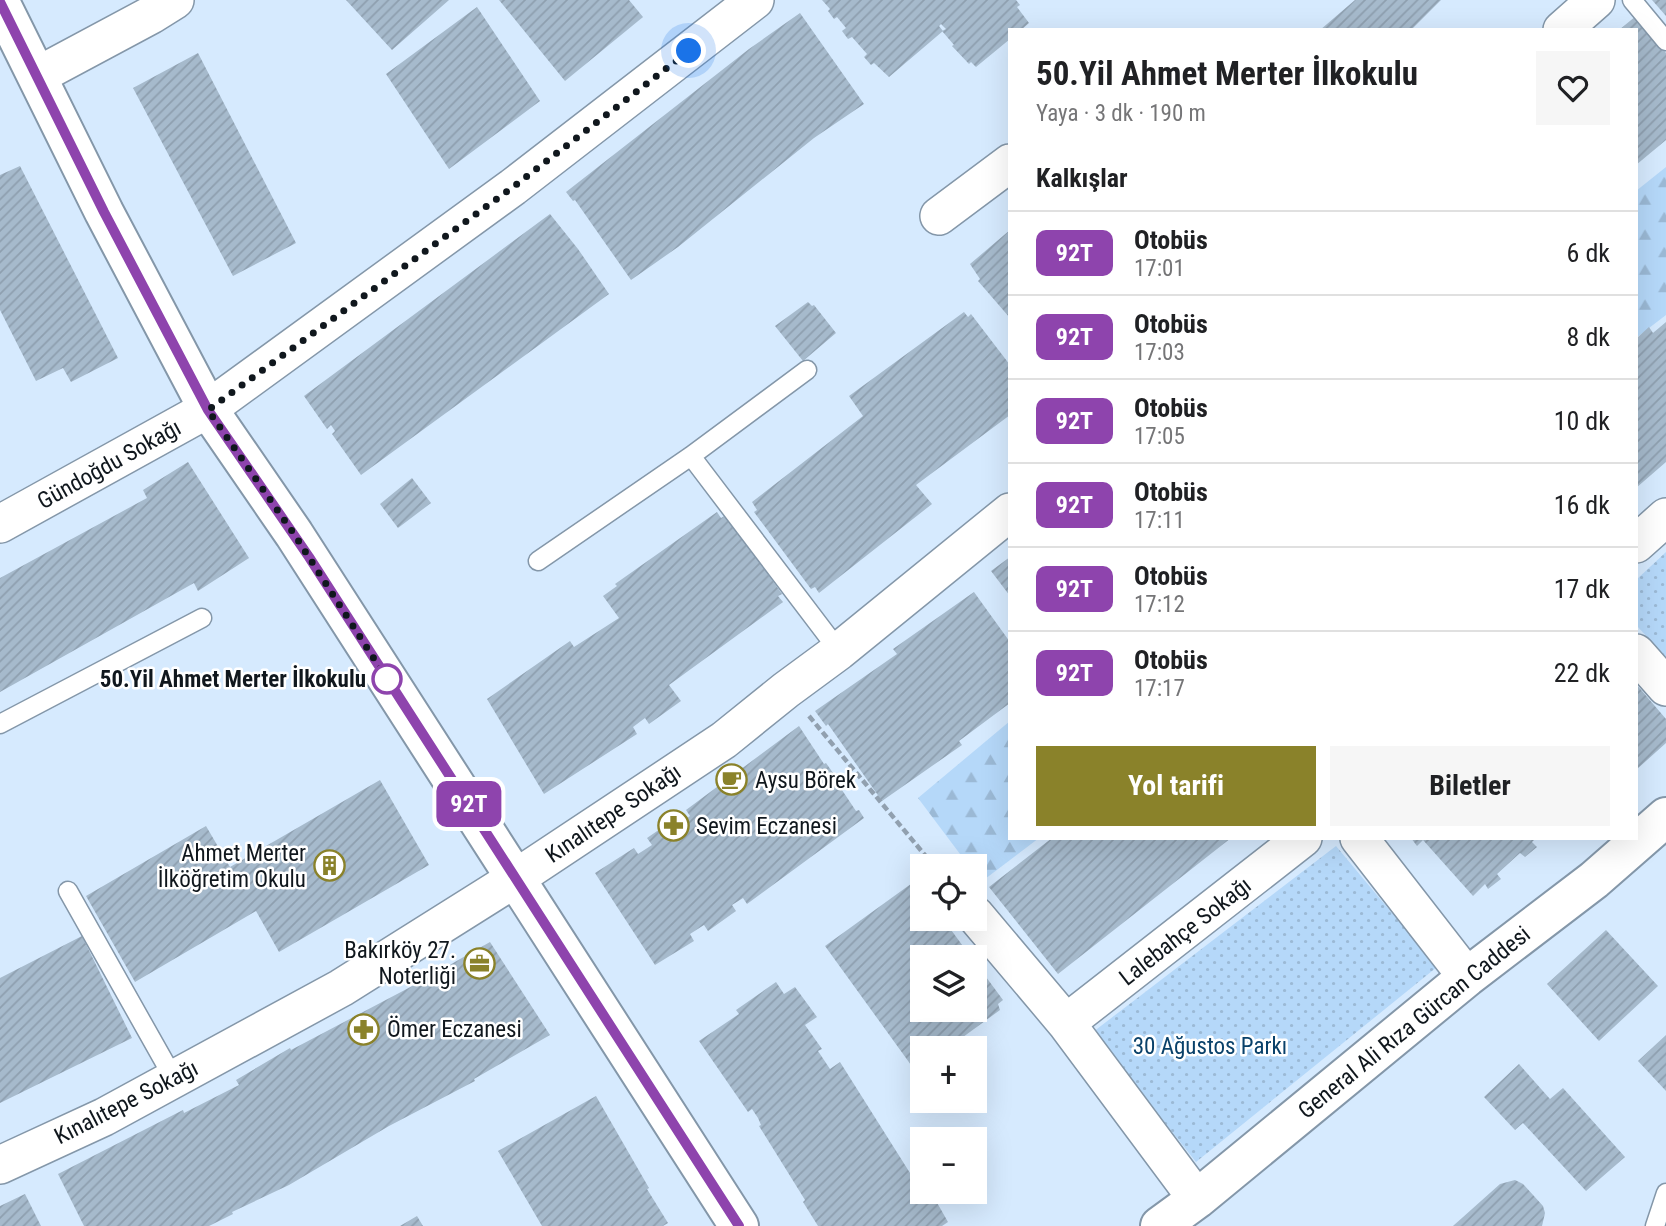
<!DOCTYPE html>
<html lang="tr">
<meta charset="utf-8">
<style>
:root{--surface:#fff;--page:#f6f6f6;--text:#202124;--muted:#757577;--line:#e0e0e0;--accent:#8a822a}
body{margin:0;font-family:"Roboto Condensed",sans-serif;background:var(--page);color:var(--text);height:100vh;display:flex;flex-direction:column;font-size:26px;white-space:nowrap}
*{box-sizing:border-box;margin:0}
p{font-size:23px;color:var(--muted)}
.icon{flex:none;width:38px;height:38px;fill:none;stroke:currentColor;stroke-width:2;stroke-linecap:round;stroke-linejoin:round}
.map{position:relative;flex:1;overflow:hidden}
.side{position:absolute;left:1008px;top:28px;width:630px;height:812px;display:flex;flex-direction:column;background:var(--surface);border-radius:0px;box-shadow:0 7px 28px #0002}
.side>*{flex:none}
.badge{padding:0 14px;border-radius:10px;font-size:24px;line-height:46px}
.buttons{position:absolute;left:910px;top:854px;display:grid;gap:14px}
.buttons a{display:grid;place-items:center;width:77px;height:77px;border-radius:0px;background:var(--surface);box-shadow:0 7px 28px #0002;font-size:35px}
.you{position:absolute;width:35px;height:35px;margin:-18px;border:5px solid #fff;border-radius:50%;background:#1a73e8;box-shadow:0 0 0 10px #1a73e833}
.map>.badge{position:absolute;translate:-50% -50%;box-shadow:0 0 0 4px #fff}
h2{padding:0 28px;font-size:26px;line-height:63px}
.round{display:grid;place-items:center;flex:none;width:74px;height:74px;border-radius:0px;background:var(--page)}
.overview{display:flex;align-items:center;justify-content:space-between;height:119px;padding:0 28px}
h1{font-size:33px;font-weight:700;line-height:52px}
.cta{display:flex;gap:14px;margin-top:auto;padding:14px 28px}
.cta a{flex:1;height:80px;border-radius:0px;background:var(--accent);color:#fff;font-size:28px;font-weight:700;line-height:80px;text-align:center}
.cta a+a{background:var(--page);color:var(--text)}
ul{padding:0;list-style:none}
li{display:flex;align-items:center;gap:21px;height:84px;padding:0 28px;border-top:2px solid var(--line)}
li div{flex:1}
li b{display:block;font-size:26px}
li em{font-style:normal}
li .badge{min-width:77px;font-weight:700;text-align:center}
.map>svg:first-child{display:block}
.green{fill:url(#green-dots)}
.forest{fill:url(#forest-firs)}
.building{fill:url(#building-hatch)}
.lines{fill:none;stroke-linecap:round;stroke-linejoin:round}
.service-casing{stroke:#8497a9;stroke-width:21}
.minor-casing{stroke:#8497a9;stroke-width:40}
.secondary-casing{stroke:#8497a9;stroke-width:42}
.path{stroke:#91a0af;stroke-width:4.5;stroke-dasharray:7 3.5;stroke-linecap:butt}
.service{stroke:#fff;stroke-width:18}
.minor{stroke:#fff;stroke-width:37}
.secondary{stroke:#fff;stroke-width:38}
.line-casing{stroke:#fff;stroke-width:16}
.line{stroke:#8e44ad;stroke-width:10}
.walk{stroke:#10171d;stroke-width:7;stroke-dasharray:0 12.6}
.stop-dot{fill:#fff;stroke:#8e44ad;stroke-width:3.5}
.labels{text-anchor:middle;stroke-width:5;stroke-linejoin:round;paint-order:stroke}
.street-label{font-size:23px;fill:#10171d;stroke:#fff}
.stop-label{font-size:23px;font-weight:bold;fill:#10171d;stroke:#fff;text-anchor:end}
.poi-label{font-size:23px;fill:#10171d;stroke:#fff;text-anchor:start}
.park-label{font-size:23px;fill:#09416a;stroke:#fff}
</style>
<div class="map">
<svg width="1666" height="1226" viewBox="0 0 1666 1226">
<defs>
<pattern id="green-dots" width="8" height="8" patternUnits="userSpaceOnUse" patternTransform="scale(1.75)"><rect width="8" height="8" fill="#b5d8f9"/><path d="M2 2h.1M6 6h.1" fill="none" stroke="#9bb9d5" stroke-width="1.8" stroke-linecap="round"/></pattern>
<pattern id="forest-firs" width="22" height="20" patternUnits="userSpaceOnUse" patternTransform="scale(1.75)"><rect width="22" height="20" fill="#b5d8f9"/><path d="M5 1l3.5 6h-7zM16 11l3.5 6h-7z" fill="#9bb9d5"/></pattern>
<pattern id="building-hatch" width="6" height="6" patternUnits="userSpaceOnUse" patternTransform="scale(1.75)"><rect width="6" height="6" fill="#a6bacc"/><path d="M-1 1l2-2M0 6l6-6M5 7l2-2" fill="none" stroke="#8e9faf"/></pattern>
</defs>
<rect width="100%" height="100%" fill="#d6eafe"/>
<path class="green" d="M1666 552V657L1636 625V580Z
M1336 846 1437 967 1196 1162 1093 1032Z"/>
<path class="forest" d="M1666 167V315L1636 338V191Z
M1010 721V838H1039L981 882 975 874V866H969L918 798Z"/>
<path class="building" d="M346 0H449L392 50Z
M499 0H629L643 17 565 81Z
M822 0H1016L1020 5 1017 7 1029 23 1021 30H1010V39L976 67 971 62 969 64 952 46 954 45 942 31 946 29 941 24 939 26 943 31 889 77 874 63 871 65 864 57 867 54 852 37 848 39 842 31 846 28 837 17 834 19 828 11 830 9Z
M1355 0H1441L1411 30H1320Z
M1652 0H1666V16Z
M477 7 540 101 449 169 386 74Z
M800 13 864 104 814 138 678 247 631 280 575 200 573 201 566 192 749 49Z
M1636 16 1666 53V140L1636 165V30H1619Z
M198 53 296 243 233 276 133 88Z
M20 166 118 358 71 382 63 368 36 381 0 310V175Z
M550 214 578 249 609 294 361 475 332 434 335 431 331 425 327 429 304 396Z
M1010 230V318L978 281 980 279 970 264Z
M808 302 812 306 814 305 836 333 803 361 775 326Z
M964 312 968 317 971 314 1010 365V415L916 485 932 504 819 593 815 587 811 589 754 512 757 510 752 502 863 416 849 396Z
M1666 322V462L1636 488V339L1649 327 1653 333Z
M188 462 249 558 198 591 194 583 0 692V578L147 498 143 490Z
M412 478 431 503 398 528 380 504Z
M717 512 721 518 726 515 782 594 778 596 783 602 669 685 681 701 649 724 645 718 633 727 637 734 544 794 487 699 570 641 574 647 619 618 603 596 617 586 615 584Z
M1010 557V596L991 571Z
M974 592 1010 642V703L959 741 962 745 882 801 828 724 826 726 815 711 897 654 893 649Z
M1636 684 1666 719V743L1636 770Z
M799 726 824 764 826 763 838 780 836 781 856 811 859 810 864 818 747 904 743 898 732 905 736 911 708 931 704 925 690 934 694 941 655 965 595 873 634 848 638 854 652 845 647 838 676 818 679 824 690 816 686 810Z
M380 780 429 865 279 952 256 911 135 982 86 896 206 826 230 867Z
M1052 838H1231L1058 974 989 887Z
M1411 838H1536L1532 842 1537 847 1525 857 1520 853 1497 874 1501 879 1488 889 1485 884 1473 896 1423 840 1417 846Z
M915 881 922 891V919H943L971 957H922V1010H975V962L1003 1000 998 1004 1000 1010 948 1048H922V1066L917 1061 911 1065 825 946Z
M1606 930 1658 986 1599 1041 1547 984Z
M82 936 132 1038 0 1103V978Z
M490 942 550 1035 474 1079 475 1081 389 1126 289 1185 232 1212 233 1214 209 1226H84L58 1174 183 1110 184 1113 239 1085 236 1080 290 1048 291 1050 418 983Z
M776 982 784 994 795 987 817 1017 805 1025 822 1049 818 1051 830 1069 840 1062 922 1192H931L948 1222 942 1226H818L803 1202 805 1200 759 1126 761 1125 758 1118 752 1109 748 1112 699 1041 739 1014 736 1010Z
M1666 1035V1091L1638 1061Z
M1519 1064 1550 1099 1563 1088 1625 1157 1586 1191 1523 1123 1515 1130 1484 1097Z
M596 1096 649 1188 647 1189 668 1223 663 1226H542L498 1151Z
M1515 1180 1523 1184 1543 1206 1545 1213 1542 1226H1453L1500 1184Z
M25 1194 41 1226H0V1206Z
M417 1216 423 1226H400Z"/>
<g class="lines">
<defs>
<path id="service" d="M1632 0 1666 41
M691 456 839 651
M538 561 691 456 807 370
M0 724 202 618
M68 891 174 1079
M1655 1226 1666 1193"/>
<path id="minor" d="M1562 30 1596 0
M37 76 151 15 175 0
M939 216 1010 163
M0 524 208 409 513 187 755 0
M1636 544 1666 517
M1636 653 1666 687
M1359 838 1467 977
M975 915 1066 1023 1197 1199
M1066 1023 1303 838
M0 1165 104 1117 341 988 516 878 724 740 786 690 839 651 1010 512"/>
<path id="secondary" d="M0 2 104 212 208 409 294 534 739 1226
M1160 1226 1197 1199 1467 977 1594 880 1666 817"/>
</defs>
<use href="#service" class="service-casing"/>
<use href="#minor" class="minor-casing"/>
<use href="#secondary" class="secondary-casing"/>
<path class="path" d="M809 716 934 866"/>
<use href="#service" class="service"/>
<use href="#minor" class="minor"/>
<use href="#secondary" class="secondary"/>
</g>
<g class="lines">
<defs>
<path id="line" d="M0 2 104 212 208 410 309 557 739 1226"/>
</defs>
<use href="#line" class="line-casing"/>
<use href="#line" class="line"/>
<path class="walk" d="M387 679 294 534 208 410 513 187 689 51"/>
</g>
<defs>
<symbol id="cafe-ring" viewBox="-11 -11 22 22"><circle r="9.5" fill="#fff" stroke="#8a822a" stroke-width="1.5"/><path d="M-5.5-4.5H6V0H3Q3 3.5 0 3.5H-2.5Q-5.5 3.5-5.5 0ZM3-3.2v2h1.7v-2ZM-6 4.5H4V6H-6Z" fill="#8a822a"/></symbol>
<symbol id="pharmacy-ring" viewBox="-11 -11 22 22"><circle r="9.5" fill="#fff" stroke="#8a822a" stroke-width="1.5"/><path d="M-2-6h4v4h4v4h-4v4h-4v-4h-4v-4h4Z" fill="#8a822a"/></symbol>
<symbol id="building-ring" viewBox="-11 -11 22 22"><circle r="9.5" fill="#fff" stroke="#8a822a" stroke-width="1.5"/><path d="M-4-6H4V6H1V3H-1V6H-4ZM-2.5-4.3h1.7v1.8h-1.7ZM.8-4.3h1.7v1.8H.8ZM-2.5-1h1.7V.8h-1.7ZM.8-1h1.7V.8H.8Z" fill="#8a822a"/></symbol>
<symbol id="office-ring" viewBox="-11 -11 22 22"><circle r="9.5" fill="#fff" stroke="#8a822a" stroke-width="1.5"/><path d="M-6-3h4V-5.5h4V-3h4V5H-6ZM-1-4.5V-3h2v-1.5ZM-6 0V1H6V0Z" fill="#8a822a"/></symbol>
</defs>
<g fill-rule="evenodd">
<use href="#cafe-ring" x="714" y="762" width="35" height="35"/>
<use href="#pharmacy-ring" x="656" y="808" width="35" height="35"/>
<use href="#building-ring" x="312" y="848" width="35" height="35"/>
<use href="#office-ring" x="462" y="946" width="35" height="35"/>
<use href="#pharmacy-ring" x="346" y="1012" width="35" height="35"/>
</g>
<circle class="stop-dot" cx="387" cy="679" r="14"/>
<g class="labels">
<g class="street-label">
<text transform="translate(109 464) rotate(-29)" y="8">Gündoğdu Sokağı</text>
<text transform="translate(613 813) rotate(-34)" y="8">Kınalıtepe Sokağı</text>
<text transform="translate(1185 931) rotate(-38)" y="8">Lalebahçe Sokağı</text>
<text transform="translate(1414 1022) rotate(-39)" y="8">General Ali Rıza Gürcan Caddesi</text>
<text transform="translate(126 1102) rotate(-27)" y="8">Kınalıtepe Sokağı</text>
</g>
<g class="stop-label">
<text x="366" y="687">50.Yil Ahmet Merter İlkokulu</text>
</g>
<g class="poi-label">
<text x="755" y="788">Aysu Börek</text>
<text x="696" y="834">Sevim Eczanesi</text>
<text x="306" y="861" text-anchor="end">Ahmet Merter<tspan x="306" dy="26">İlköğretim Okulu</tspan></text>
<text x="456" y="958" text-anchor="end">Bakırköy 27.<tspan x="456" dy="26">Noterliği</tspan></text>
<text x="387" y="1037">Ömer Eczanesi</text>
</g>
<g class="park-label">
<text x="1210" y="1054">30 Ağustos Parkı</text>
</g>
</g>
</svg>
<div class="buttons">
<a><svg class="icon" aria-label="locate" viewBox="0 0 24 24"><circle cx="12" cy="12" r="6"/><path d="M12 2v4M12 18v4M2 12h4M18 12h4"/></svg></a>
<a><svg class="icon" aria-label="layers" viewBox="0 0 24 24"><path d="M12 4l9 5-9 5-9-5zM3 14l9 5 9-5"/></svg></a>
<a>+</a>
<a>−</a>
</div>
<div class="you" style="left:689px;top:51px"></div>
<b class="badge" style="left:469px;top:804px;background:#8e44ad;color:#fff">92T</b>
<section class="side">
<div class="overview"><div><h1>50.Yil Ahmet Merter İlkokulu</h1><p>Yaya · 3 dk · 190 m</p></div><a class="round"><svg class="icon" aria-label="heart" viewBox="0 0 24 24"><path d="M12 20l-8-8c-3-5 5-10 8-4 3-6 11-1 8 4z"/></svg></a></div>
<h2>Kalkışlar</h2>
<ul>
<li><span class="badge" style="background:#8e44ad;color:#fff">92T</span><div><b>Otobüs</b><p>17:01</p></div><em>6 dk</em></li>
<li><span class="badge" style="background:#8e44ad;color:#fff">92T</span><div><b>Otobüs</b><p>17:03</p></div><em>8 dk</em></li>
<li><span class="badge" style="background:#8e44ad;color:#fff">92T</span><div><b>Otobüs</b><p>17:05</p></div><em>10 dk</em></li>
<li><span class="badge" style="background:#8e44ad;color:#fff">92T</span><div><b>Otobüs</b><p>17:11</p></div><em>16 dk</em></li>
<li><span class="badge" style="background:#8e44ad;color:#fff">92T</span><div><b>Otobüs</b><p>17:12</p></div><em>17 dk</em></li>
<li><span class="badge" style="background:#8e44ad;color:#fff">92T</span><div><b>Otobüs</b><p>17:17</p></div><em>22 dk</em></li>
</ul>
<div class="cta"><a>Yol tarifi</a><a>Biletler</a></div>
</section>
</div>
